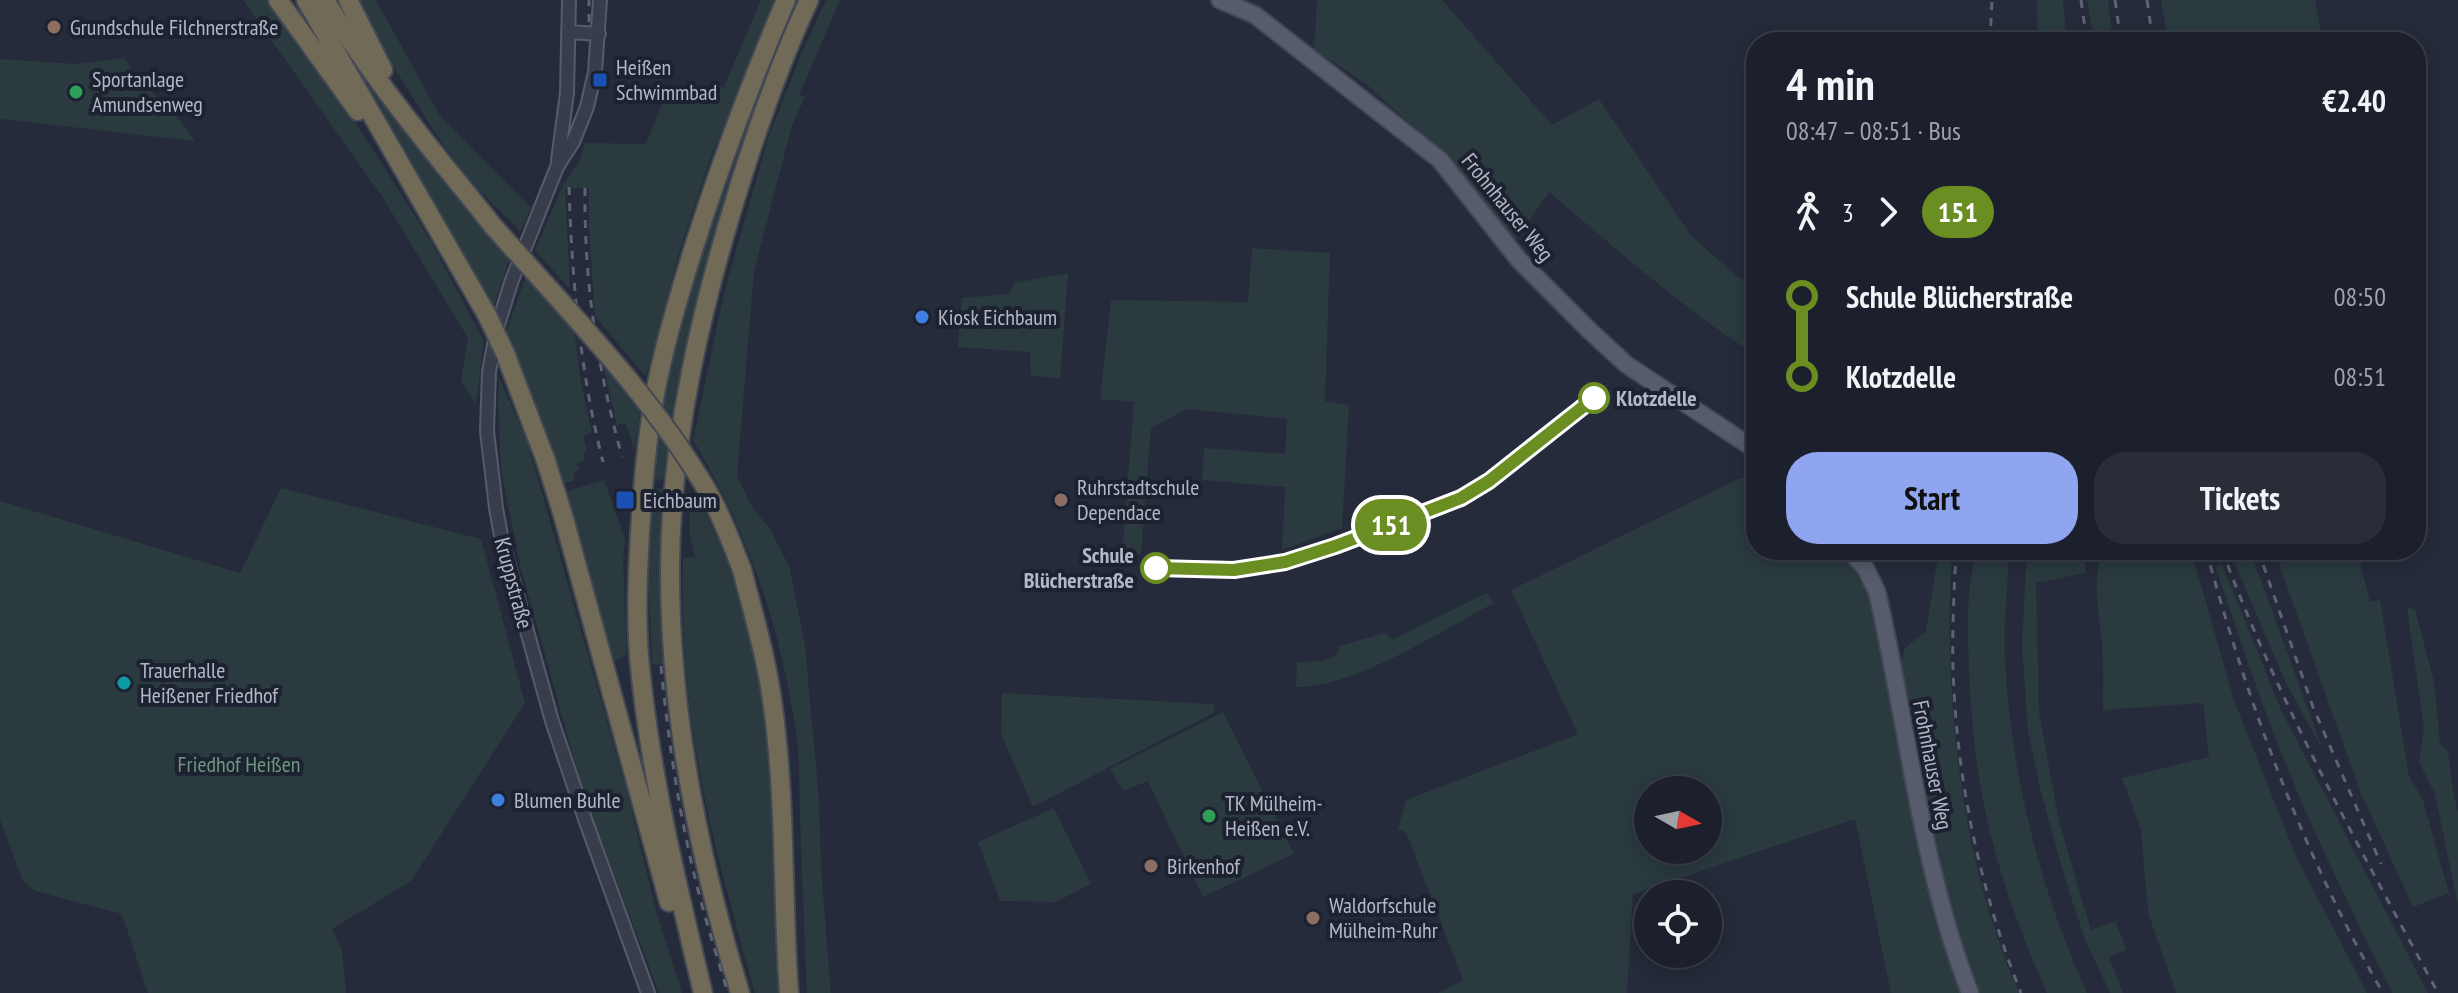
<!DOCTYPE html>
<meta charset="utf-8">
<style>
:root{--surface:#1c202c;--page:#292d38;--text:#f1f3f6;--muted:#a0a3a9;--line:#3a3e48;--accent:#8fa5f0}
body{margin:0;font-family:"PT Sans Narrow",sans-serif;background:var(--page);color:var(--text);height:100vh;display:flex;flex-direction:column;font-size:30px;white-space:nowrap}
*{box-sizing:border-box;margin:0}
p{font-size:26px;color:var(--muted)}
.icon{flex:none;width:44px;height:44px;fill:none;stroke:currentColor;stroke-width:2;stroke-linecap:round;stroke-linejoin:round}
.map{position:relative;flex:1;overflow:hidden}
.side{position:absolute;left:1746px;top:32px;width:680px;height:528px;display:flex;flex-direction:column;background:var(--surface);border-radius:32px;box-shadow:0 4px 20px #0003,0 0 0 2px var(--line)}
.side>*{flex:none}
.badge{padding:0 16px;border-radius:26px;font-size:28px;line-height:52px}
.needle{width:52px;rotate:99deg}
.controls{position:absolute;left:1634px;top:776px;display:grid;gap:16px}
.controls a{display:grid;place-items:center;width:88px;height:88px;border-radius:50%;background:var(--surface);box-shadow:0 4px 20px #0003,0 0 0 2px var(--line);font-size:40px}
.map>.badge{position:absolute;translate:-50% -50%;box-shadow:0 0 0 4px #fff}
.legs{display:flex;align-items:center;gap:12px;height:88px;padding:0 40px;font-size:26px}
.legs p{margin-inline-start:auto}
.summary{display:flex;align-items:center;justify-content:space-between;height:136px;padding:0 40px}
h1{font-size:44px;font-weight:700;line-height:60px}
.button{display:flex;gap:16px;margin-top:auto;padding:16px 40px}
.button a{flex:1;height:92px;border-radius:32px;background:var(--accent);color:#111;font-size:32px;font-weight:700;line-height:92px;text-align:center}
.button a+a{background:var(--page);color:var(--text)}
ul{padding:0 40px;list-style:none}
li{display:flex;align-items:center;gap:28px;height:80px;font-size:30px}
li i{display:grid;place-items:center;width:12px;height:100%;margin:0 10px;background:currentColor}
li i::after{content:'';width:20px;height:20px;margin:-10px;border:6px solid;border-radius:50%;background:var(--surface)}
li p{margin-inline-start:auto}
li:first-child i{background:linear-gradient(#0000 50%,currentColor 0)}
li:last-child i{background:linear-gradient(currentColor 50%,#0000 0)}
.map>svg:first-child{display:block}
.green{fill:#2a3a3f;fill-rule:evenodd}
.lines{fill:none;stroke-linecap:round;stroke-linejoin:round}
.minor-casing{stroke:#565b69;stroke-width:16}
.major-casing{stroke:#414654;stroke-width:20}
.highway-casing{stroke:#434856;stroke-width:22}
.minor{stroke:#383d4b;stroke-width:12}
.major{stroke:#565c6b;stroke-width:16}
.highway{stroke:#706a56;stroke-width:18}
.rail{stroke:#5d6274;stroke-width:3;stroke-dasharray:8 8;stroke-linecap:butt}
.highway-bridge-casing{stroke:#434856;stroke-width:22;stroke-linecap:butt}
.highway-bridge{stroke:#706a56;stroke-width:18}
.line-1-casing{stroke:#fff;stroke-width:18}
.line-1{stroke:#6b8e23;stroke-width:12}
.education-dot{fill:#8d6e63;stroke:#1d2230;stroke-width:3}
.transit-dot{fill:#1a4fb4;stroke:#1d2230;stroke-width:3}
.leisure-dot{fill:#2e9e5b;stroke:#1d2230;stroke-width:3}
.shop-dot{fill:#3f7fe0;stroke:#1d2230;stroke-width:3}
.stop-1-dot{fill:#fff;stroke:#6b8e23;stroke-width:4}
.culture-dot{fill:#0f9aa8;stroke:#1d2230;stroke-width:3}
.labels{text-anchor:middle;stroke-width:8;stroke-linejoin:round;paint-order:stroke}
.poi-label{font-size:22px;fill:#b4b8c6;stroke:#1d2230;text-anchor:start}
.street-label{font-size:22px;fill:#b4b8c6;stroke:#1d2230}
.stop-label{font-size:22px;font-weight:bold;fill:#b4b8c6;stroke:#1d2230;text-anchor:start}
.park-label{font-size:22px;fill:#6d967c;stroke:#1d2230}
</style>
<div class="map">
<svg width="2458" height="993" viewBox="0 0 2458 993">
<rect width="100%" height="100%" fill="#252b3a"/>
<path class="green" d="M243 0H271L365 137 430 240 484 341 476 404 461 381 468 338 383 198Z
M359 0H376L440 116 531 208 521 231 468 180 430 125 380 45Z
M761 0H776L712 154 680 249 646 377 595 316 589 233V188H565L570 289 535 250 562 187 580 160 585 143 646 144 669 85 724 87Z
M826 0H840L799 95 805 97 792 125 754 271 737 476 753 509 769 527 789 566 805 646 819 800 821 869 831 993H807C804 934 802 875 800 816 799 788 800 759 796 731 780 626 748 531 693 440L724 293 768 138 801 54Z
M1317 0H1442L1552 125 1599 99 1691 236 1736 275 1756 288V355C1682 308 1616 249 1549 192L1515 241 1445 155 1366 84 1314 49Z
M2037 0H2063L2067 42H2037Z
M2087 0H2108L2113 42H2094Z
M2161 0H2315L2323 42H2168Z
M124 58C144 89 176 110 195 141L0 119V59L77 64Z
M370 83 510 258 494 306 365 88Z
M743 135 747 136 667 480 653 479C663 402 678 325 702 251 714 212 729 174 743 135Z
M1252 248 1330 253 1325 401 1349 405 1342 528 1282 550 1285 487 1202 480 1204 448 1285 454 1287 419 1187 409 1151 428 1141 554 1122 555 1134 402 1100 399 1111 300 1248 302Z
M1068 273 1060 379 1031 375 1030 352 958 347 962 298 1009 294 1015 283Z
M526 275 574 329 581 383 592 433 583 436 587 451 583 453 585 460 577 462 580 470 573 472 575 480 563 484 537 407 506 333Z
M602 361 641 409 634 451 626 423 617 425Z
M499 377 528 444 626 788 657 914 682 993H659L584 796 521 568 501 472 498 401Z
M1740 478H1756V550H1839L1858 571 1874 598 1912 732 1901 661 1905 648 1926 631 1939 550H1952C1943 698 1960 856 2019 993H1891L1855 819 1633 894 1627 993H1438L1463 980 1406 832 1398 829 1406 800 1578 734 1511 590ZM1648 790H1708V850H1648Z
M604 480 625 539 623 561 627 654 613 663 565 492Z
M281 488 481 539 525 703 411 881 332 929 342 950 346 993H148L122 914 35 891 23 881 0 820V501L240 573Z
M653 488 667 489 665 664 652 665 648 566Z
M690 497 699 499C745 591 769 683 774 786 777 855 773 924 780 993H755C727 894 699 795 688 693 683 648 682 603 683 558L695 557 690 535Z
M1975 550H2009C2008 586 2003 624 2005 661 2011 774 2040 890 2087 993H2047C2018 929 1993 858 1981 789 1971 733 1968 674 1968 617 1968 595 1972 572 1975 550Z
M2027 550H2191L2234 700 2295 854 2367 993H2176L2148 913 2141 830 2122 778 2209 757 2203 703 2103 710C2103 685 2104 659 2101 633 2097 602 2095 589 2099 558L2085 560 2086 573 2036 583 2039 712 2059 822 2091 930 2115 921 2127 950 2109 957 2123 993H2110L2085 940 2063 872 2040 788 2028 731 2022 645Z
M2229 550H2250L2323 751 2286 683Z
M2274 550H2357L2370 602 2380 600 2409 776 2423 800 2449 893 2413 907 2360 791Z
M2222 564 2282 712 2428 993H2392C2356 918 2318 844 2287 767 2260 701 2238 633 2215 566Z
M1487 593 1494 603C1443 630 1352 689 1296 687L1297 662 1323 661 1337 655 1339 646 1385 633 1390 638 1394 639Z
M2407 608 2415 609 2434 682 2440 744 2448 752 2453 792 2458 812V905L2435 794 2419 762 2424 728Z
M1002 693 1213 704 1215 712 1033 807 1001 734Z
M1223 712 1294 854 1203 897 1148 781 1123 791 1110 769Z
M1054 808 1091 884 1056 902 1000 901 978 842Z"/>
<g class="lines">
<defs>
<path id="minor" d="M600 0 595 72 587 107 573 142 557 167 512 280 497 328 489 372 487 431 496 508 502 541 552 721 586 822 648 993
M568 32 599 34
M558 160 567 93 569 0"/>
<path id="major" d="M1220 0 1255 15 1440 160 1519 260 1590 331 1627 365 1756 450
M1849 550 1866 569 1877 592C1908 726 1920 864 1970 993"/>
<path id="highway" d="M278 0 358 111
M306 0 487 315
M325 0C373 81 435 153 493 226
M348 0 383 70
M505 353 546 461 563 515 669 902
M742 570C754 616 767 660 773 707 786 801 782 898 789 993
M703 993C677 885 651 778 640 667 636 629 637 590 639 552 641 510 644 467 650 425 657 373 671 323 686 273 714 180 748 89 786 0
M740 993C698 855 669 710 670 565 671 437 701 309 739 187 759 123 781 60 809 0"/>
</defs>
<use href="#minor" class="minor-casing"/>
<use href="#major" class="major-casing"/>
<use href="#highway" class="highway-casing"/>
<use href="#minor" class="minor"/>
<use href="#major" class="major"/>
<use href="#highway" class="highway"/>
<path class="rail" d="M2081 0 2087 42
M2115 0 2121 42
M2147 0 2153 42
M589 22V0
M1990 42 1992 0
M569 187C572 280 580 372 603 462
M585 188C584 284 597 365 622 457
M1956 550C1954 597 1951 643 1954 690 1959 792 1983 898 2021 993
M2206 550C2248 703 2303 855 2383 993
M2222 550C2279 704 2360 849 2438 993
M2258 550 2313 707 2381 864
M661 666C668 740 679 814 697 886 706 922 717 957 728 993"/>
<defs>
<path id="highway-bridge" d="M493 226C568 311 650 393 708 492 722 516 732 544 742 570
M487 315 505 353"/>
</defs>
<use href="#highway-bridge" class="highway-bridge-casing"/>
<use href="#highway-bridge" class="highway-bridge"/>
</g>
<g class="lines">
<defs>
<path id="line-1" d="M1156 568 1234 570 1285 562 1335 546 1430 510 1461 498 1489 481 1594 398"/>
</defs>
<use href="#line-1" class="line-1-casing"/>
<use href="#line-1" class="line-1"/>
</g>
<g class="education-dot">
<circle cx="54" cy="27" r="8"/>
<circle cx="1061" cy="500" r="8"/>
<circle cx="1151" cy="866" r="8"/>
<circle cx="1313" cy="918" r="8"/>
</g>
<g class="transit-dot">
<rect x="592" y="72" width="16" height="16" rx="4"/>
<rect x="615" y="490" width="20" height="20" rx="4"/>
</g>
<g class="leisure-dot">
<circle cx="76" cy="92" r="8"/>
<circle cx="1209" cy="816" r="8"/>
</g>
<g class="shop-dot">
<circle cx="922" cy="317" r="8"/>
<circle cx="498" cy="800" r="8"/>
</g>
<g class="stop-1-dot">
<circle cx="1594" cy="398" r="14"/>
<circle cx="1156" cy="568" r="14"/>
</g>
<circle class="culture-dot" cx="124" cy="683" r="8"/>
<g class="labels">
<g class="poi-label">
<text x="70" y="35">Grundschule Filchnerstraße</text>
<text x="616" y="75">Heißen<tspan x="616" dy="25">Schwimmbad</tspan></text>
<text x="92" y="87">Sportanlage<tspan x="92" dy="25">Amundsenweg</tspan></text>
<text x="938" y="325">Kiosk Eichbaum</text>
<text x="1077" y="495">Ruhrstadtschule<tspan x="1077" dy="25">Dependace</tspan></text>
<text x="643" y="508">Eichbaum</text>
<text x="140" y="678">Trauerhalle<tspan x="140" dy="25">Heißener Friedhof</tspan></text>
<text x="514" y="808">Blumen Buhle</text>
<text x="1225" y="811">TK Mülheim-<tspan x="1225" dy="25">Heißen e.V.</tspan></text>
<text x="1167" y="874">Birkenhof</text>
<text x="1329" y="913">Waldorfschule<tspan x="1329" dy="25">Mülheim-Ruhr</tspan></text>
</g>
<g class="street-label">
<text transform="translate(1508 207) rotate(51)" y="8">Frohnhauser Weg</text>
<text transform="translate(514 583) rotate(75)" y="8">Kruppstraße</text>
<text transform="translate(1933 765) rotate(79)" y="8">Frohnhauser Weg</text>
</g>
<g class="stop-label">
<text x="1616" y="406">Klotzdelle</text>
<text x="1134" y="563" text-anchor="end">Schule<tspan x="1134" dy="25">Blücherstraße</tspan></text>
</g>
<g class="park-label">
<text x="239" y="772">Friedhof Heißen</text>
</g>
</g>
</svg>
<div class="controls">
<a><svg class="needle" viewBox="-14 -14 28 28"><path d="M0-13l5 13h-10z" fill="#e53935"/><path d="M0 13l5-13h-10z" fill="#a0a3a9"/></svg></a>
<a><svg class="icon" aria-label="locate" viewBox="0 0 24 24"><circle cx="12" cy="12" r="6"/><path d="M12 2v4M12 18v4M2 12h4M18 12h4"/></svg></a>
</div>
<b class="badge" style="left:1391px;top:525px;background:#6b8e23;color:#fff">151</b>
<section class="side">
<div class="summary"><div><h1>4 min</h1><p>08:47 – 08:51 · Bus</p></div><b>€2.40</b></div>
<div class="legs"><svg class="icon" aria-label="walk" viewBox="0 0 24 24"><circle cx="13" cy="4" r="2"/><path d="M13 8l-2 6 4 7M11 14l-3 7M7 12l3-4h3l4 4"/></svg>3<svg class="icon" aria-label="forward" viewBox="0 0 24 24"><path d="M9 5l7 7-7 7"/></svg><b class="badge" style="background:#6b8e23;color:#fff">151</b></div>
<ul>
<li><i style="color:#6b8e23"></i><b>Schule Blücherstraße</b><p>08:50</p></li>
<li><i style="color:#6b8e23"></i><b>Klotzdelle</b><p>08:51</p></li>
</ul>
<div class="button"><a>Start</a><a>Tickets</a></div>
</section>
</div>
